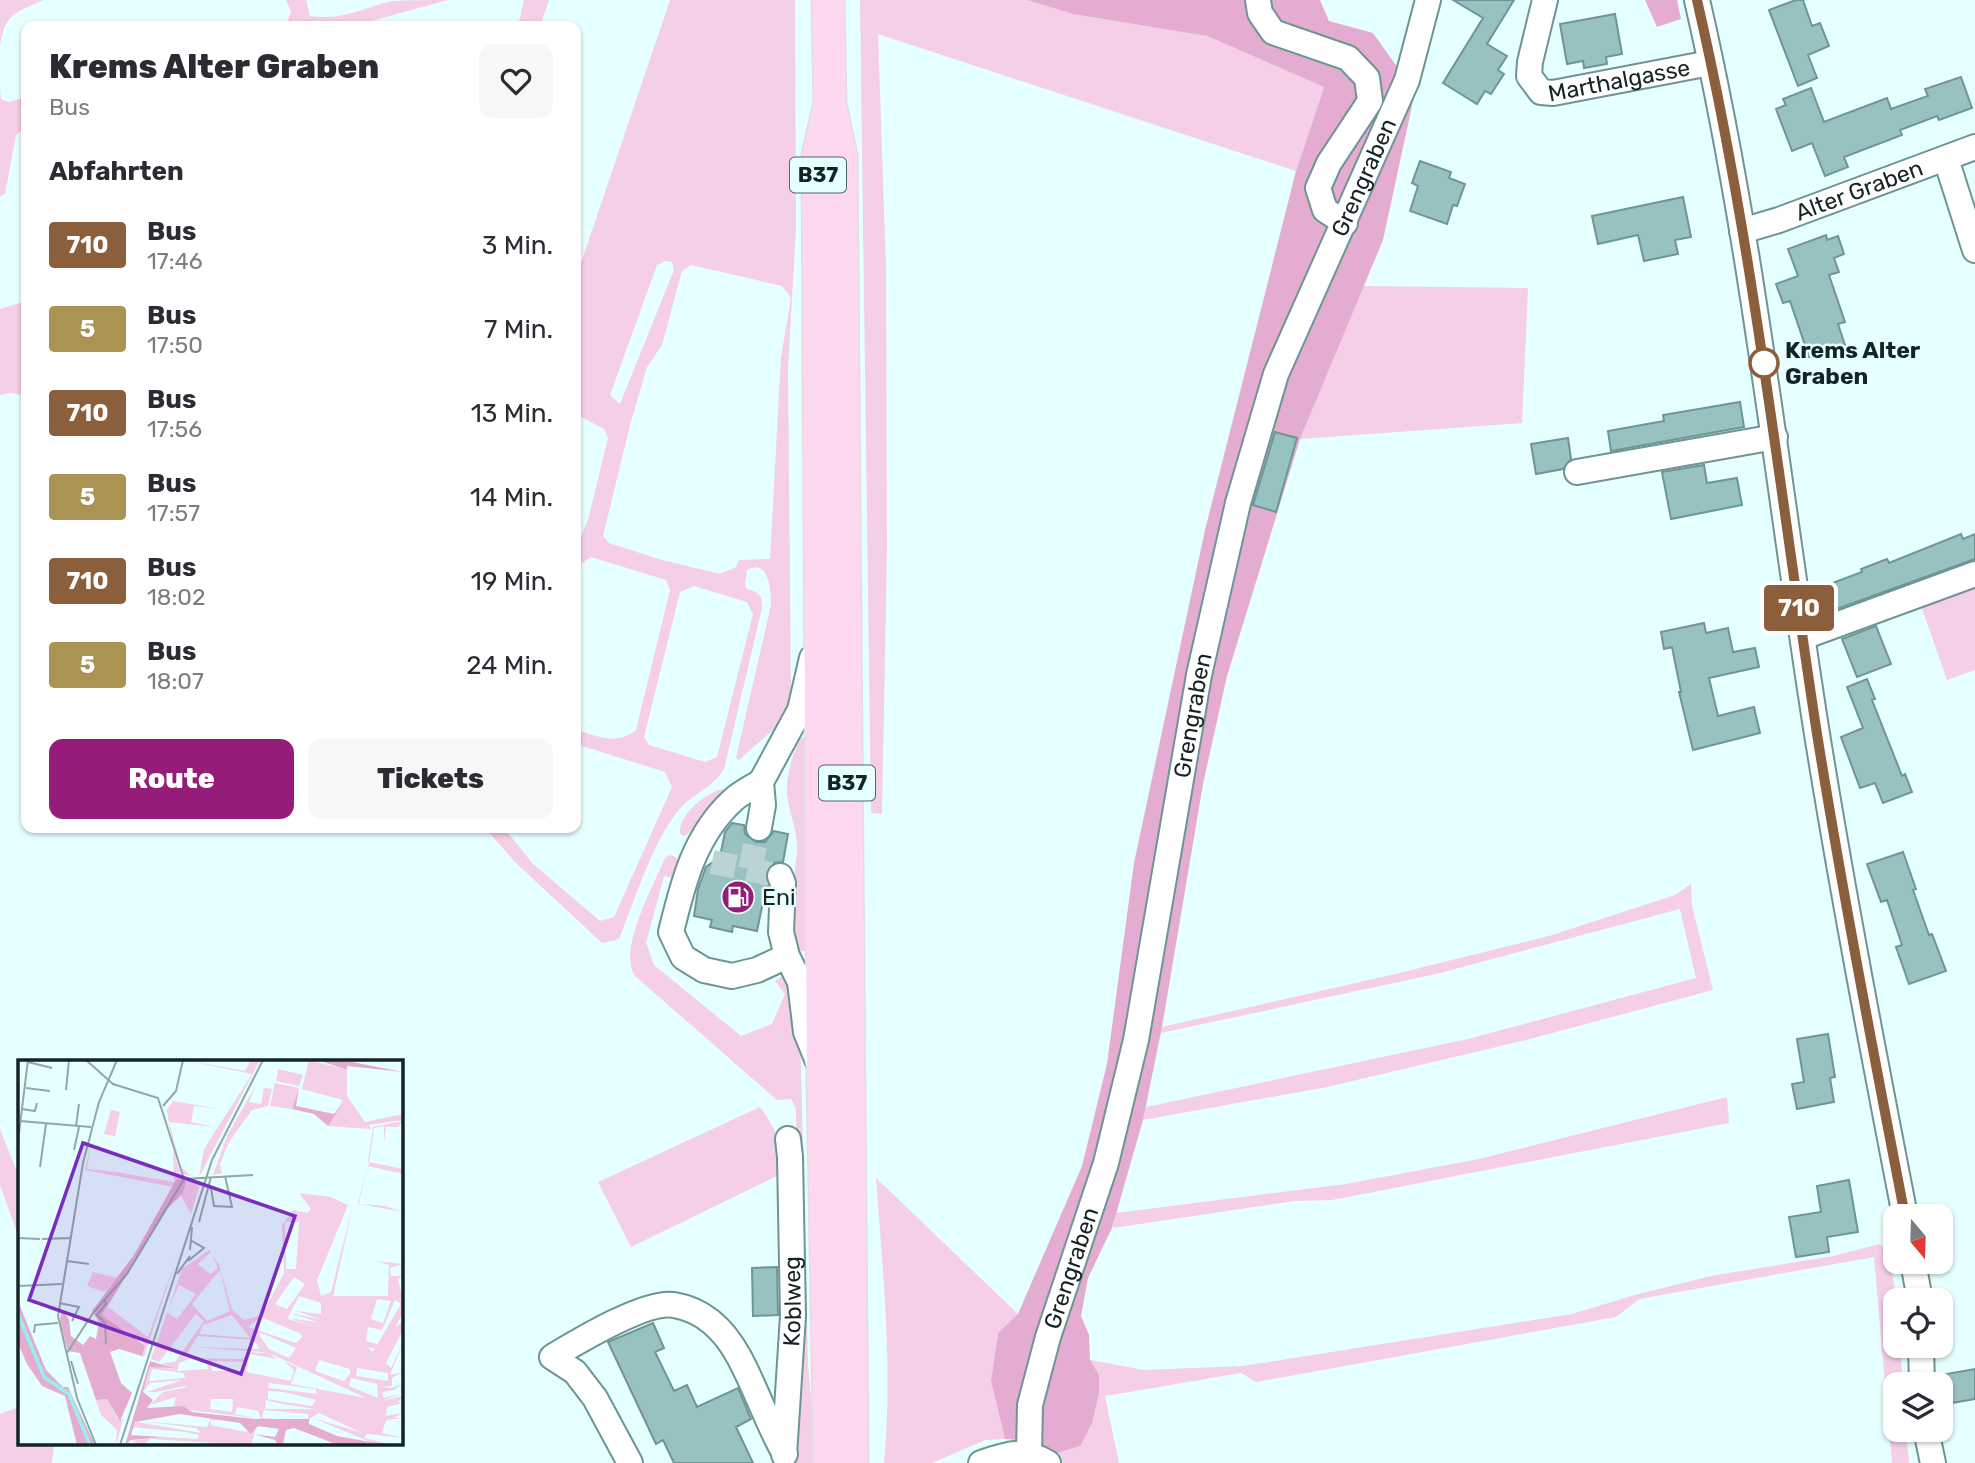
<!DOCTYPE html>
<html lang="de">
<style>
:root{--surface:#fff;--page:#f7f7f7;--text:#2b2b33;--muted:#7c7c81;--accent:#951d79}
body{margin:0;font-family:Rubik,sans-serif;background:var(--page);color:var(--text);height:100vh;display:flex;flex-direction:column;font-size:26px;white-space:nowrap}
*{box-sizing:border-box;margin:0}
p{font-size:23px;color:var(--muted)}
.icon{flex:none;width:38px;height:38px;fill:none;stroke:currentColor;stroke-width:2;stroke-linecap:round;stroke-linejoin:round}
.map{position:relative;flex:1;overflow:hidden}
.side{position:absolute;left:21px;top:21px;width:560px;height:812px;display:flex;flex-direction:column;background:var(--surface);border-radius:14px;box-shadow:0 2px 5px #0004}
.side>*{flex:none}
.badge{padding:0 14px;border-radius:5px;font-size:24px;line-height:46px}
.needle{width:46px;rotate:161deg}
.tools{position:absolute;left:1883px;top:1204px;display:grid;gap:14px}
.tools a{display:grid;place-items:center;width:70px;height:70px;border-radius:14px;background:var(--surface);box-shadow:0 2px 5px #0004;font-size:35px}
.map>.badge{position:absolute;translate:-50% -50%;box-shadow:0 0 0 4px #fff}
h2{padding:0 28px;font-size:26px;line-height:63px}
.round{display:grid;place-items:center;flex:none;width:74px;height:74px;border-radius:14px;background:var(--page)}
.summary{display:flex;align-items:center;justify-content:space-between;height:119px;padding:0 28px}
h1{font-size:33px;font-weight:800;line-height:52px}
.action{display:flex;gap:14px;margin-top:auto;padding:14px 28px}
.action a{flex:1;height:80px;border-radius:14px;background:var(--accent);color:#fff;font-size:28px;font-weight:800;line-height:80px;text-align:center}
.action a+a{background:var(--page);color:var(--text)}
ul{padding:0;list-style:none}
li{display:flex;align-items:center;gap:21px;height:84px;padding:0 28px}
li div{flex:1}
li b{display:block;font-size:26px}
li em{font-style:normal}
li .badge{min-width:77px;font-weight:700;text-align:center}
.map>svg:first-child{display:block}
.green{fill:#f5cee8;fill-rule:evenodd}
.forest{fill:#e5acd2}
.building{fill:#98c1c1;stroke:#6e9696;stroke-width:2}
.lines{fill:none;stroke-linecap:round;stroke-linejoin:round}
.minor-tunnel{stroke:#bcd3d3;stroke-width:24;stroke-dasharray:24 12;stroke-linecap:butt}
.minor-casing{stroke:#6d9595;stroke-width:28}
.major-casing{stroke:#dee0e0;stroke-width:35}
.minor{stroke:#fff;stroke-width:24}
.major{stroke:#fed7f1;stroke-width:32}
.line-casing{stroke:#fff;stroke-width:16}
.line{stroke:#8b5e3c;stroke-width:10}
.stop-dot{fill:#fff;stroke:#8b5e3c;stroke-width:3.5}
.labels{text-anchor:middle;stroke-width:5;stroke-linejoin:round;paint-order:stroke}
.shield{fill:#e6ffff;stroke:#536666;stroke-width:2}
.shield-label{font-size:21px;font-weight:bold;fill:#142424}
.street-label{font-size:23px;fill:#142424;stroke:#e6ffff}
.stop-label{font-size:23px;font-weight:bold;fill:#142424;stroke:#e6ffff;text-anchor:start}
.poi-label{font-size:23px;fill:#142424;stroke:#e6ffff;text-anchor:start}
.inset-river{fill:none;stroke:#98efef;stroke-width:3.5}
.inset-road{fill:none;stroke:#92a7a7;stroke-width:2}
.view{fill:#7b2cbf;fill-opacity:0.15;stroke:#7b2cbf;stroke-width:3.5}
.inset-edge{fill:none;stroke:#142424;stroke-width:3.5}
</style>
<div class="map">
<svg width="1975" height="1463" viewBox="0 0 1975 1463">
<rect width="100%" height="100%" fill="#e6ffff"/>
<path class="green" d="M0 0H43C16 13 4 13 0 47Z
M286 0H306L310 16C343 21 362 8 392 1 409 0 431 0 448 0L353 26H272L287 22 291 12Z
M524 0H549L540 26H518Z
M670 0H795L796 228 788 369 791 696 787 713 774 729 739 760 736 758 771 605C771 590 769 558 747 570L745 585 747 589C759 592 763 596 762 608L724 769C714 787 690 795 677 812 652 844 634 901 619 939L602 943 516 863 485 828H504L533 864 600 921 614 917 672 787 665 772 576 744V730C598 736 616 746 636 730L670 590 666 580 591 557 577 566 576 573V548L588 520 608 438 604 429 576 414V278ZM665 261 672 262 674 270 620 404 610 395 657 265ZM691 265 782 286 791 298 781 357 770 559 739 560 736 567 720 574 662 560 609 543 603 536 630 425 647 367 662 345 682 271ZM694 586 747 602 753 614 717 757 705 762 649 745 644 737 680 592Z
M860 0H1027L1073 14 1207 36 1324 87 1296 171 878 34 886 268 887 549 882 814 871 813Z
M0 87 1 99 9 102 26 97V127L16 135 5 194 0 196Z
M1363 286 1528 288 1522 423 1300 439Z
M26 301V320L23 322 22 334 26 336V396L11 393 0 395V309Z
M1975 582V670L1947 680 1920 603Z
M801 738H805L808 740V949L805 951H800C779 926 798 874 797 844 796 824 786 806 787 785 788 771 794 750 801 738Z
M722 789 724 792 688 834 683 836 680 833C679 814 705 794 722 789Z
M669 855 676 857 678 862 675 878 664 876 646 943 654 965 741 1036 772 1024 785 994 775 981 781 977 790 980 800 1028 808 1365 817 1463H790L799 1315 796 1108 791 1099 777 1100 635 976C617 951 654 885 665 858Z
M1691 884 1692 906 1713 990 1526 1040 1327 1087 1143 1120 1146 1107 1468 1039 1696 978 1680 909 1436 974 1161 1033 1162 1027 1395 974 1549 936 1675 895Z
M1727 1097 1729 1123 1332 1200 1294 1201 1113 1228 1116 1213 1346 1184 1479 1159Z
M760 1107C778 1131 781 1144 783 1173L631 1247 598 1182Z
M0 1129 19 1177V1238L0 1185Z
M876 1178 1018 1314 998 1333 991 1381 1005 1439 985 1440 932 1463H884C893 1369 883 1272 876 1178Z
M1879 1244 1883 1246 1891 1268 1897 1300H1895V1346H1900L1903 1384H1895V1430H1906L1909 1463H1892L1874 1257 1639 1299 1616 1317 1256 1382 1241 1373 1105 1396 1119 1463H1063L1054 1454 1080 1446 1090 1360 1144 1370 1243 1366 1572 1314 1638 1294 1711 1276 1833 1256Z
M19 1407V1444H54L52 1463H0V1414Z"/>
<path class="forest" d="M1027 0H1320L1329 21 1373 33 1415 92 1383 240 1300 439 1227 676 1203 784 1162 1027 1143 1120 1112 1228 1088 1278 1081 1316 1089 1335 1090 1360 1099 1375V1393L1092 1423 1080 1446 1054 1454 1033 1441 1005 1439 991 1381 998 1333 1018 1314 1082 1166 1107 1064 1134 863 1205 530 1296 171 1324 87 1207 36 1073 14Z
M1645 0H1677L1681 19 1657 27Z"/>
<path class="building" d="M1453 0H1514L1487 44 1507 56 1498 70 1504 74 1491 94 1485 91 1477 104 1443 83 1483 18Z
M1796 0H1803L1812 26 1820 23 1829 46 1808 55 1817 78 1798 86 1769 10Z
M1615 14 1622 54 1606 57 1607 64 1584 68 1583 61 1567 64 1560 24Z
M1961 77 1972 108 1939 120 1937 116 1900 130 1902 135 1844 157 1848 167 1825 176 1812 143 1792 151 1776 109 1786 105 1783 99 1811 88 1824 122 1887 98 1891 109 1928 96 1925 89Z
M1420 161 1451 172 1449 178 1465 184 1457 206 1453 205 1447 224 1410 211 1418 186 1412 183Z
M1683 197 1691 237 1675 240 1678 254 1644 261 1638 235 1598 244 1592 216Z
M1826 235 1827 240 1838 236 1844 254 1834 258 1839 272 1829 275 1845 322 1838 324 1845 345 1809 357 1790 301 1783 303 1776 284 1798 276 1788 249Z
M1740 402 1744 427 1611 451 1608 431 1664 421 1663 415Z
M1275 432 1297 438 1276 512 1253 505Z
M1568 438 1571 459 1563 469 1536 474 1531 444Z
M1704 465 1707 483 1737 478 1742 505 1671 519 1662 472Z
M1961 534 1963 539 1975 534V559L1820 615 1811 591 1862 572 1861 569 1887 559 1889 563Z
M1704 623 1706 633 1728 628 1733 652 1755 648 1759 667 1709 678 1718 716 1754 707 1760 733 1693 750 1679 692H1681L1672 647 1664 649 1661 632Z
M1876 626 1891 664 1857 677 1842 639Z
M1867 679 1875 699 1872 700 1902 776 1905 774 1912 792 1883 803 1875 783 1860 788 1841 737 1863 728 1847 687Z
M732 823 744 825 745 834 756 842H765L774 831 788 834 783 862 774 863 765 874 768 886 767 903 763 902 757 931 733 926 732 932 710 927 712 920 694 916 698 889 706 867 720 857 725 832Z
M1903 852 1916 889 1913 890 1929 935 1932 934 1946 971 1909 984 1896 947 1902 945 1887 900 1881 902 1867 864Z
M1828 1034 1835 1077 1830 1078 1834 1102 1797 1109 1792 1084 1804 1082 1797 1039Z
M1849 1180 1858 1232 1827 1237 1829 1252 1796 1257 1789 1217 1821 1212 1817 1186Z
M777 1267 778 1315 753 1316 752 1268Z
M653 1323 664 1348 655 1352 674 1391 687 1385 697 1407 738 1388 751 1419 736 1427 753 1463H674L663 1440 656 1444 608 1342Z
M1975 1369V1399L1946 1404 1941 1375Z"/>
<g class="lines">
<path class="minor-tunnel" d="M712 862 780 876
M750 869 759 828"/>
<defs>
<g id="minor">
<path d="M1258 0 1260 13 1273 32 1348 58 1367 78 1370 101 1329 163 1318 188 1325 210 1345 223"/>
<path id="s1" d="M1545 0 1530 62 1529 76 1541 92 1553 93 1710 63"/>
<path d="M1697 0C1753 242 1778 489 1817 734 1843 895 1874 1056 1905 1216"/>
<path d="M1946 159 1975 250"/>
<path id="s2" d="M1742 231 1779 220 1975 147"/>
<path d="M1577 472 1775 437"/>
<path d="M1803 637 1975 574"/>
<path d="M761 782C752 787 741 793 733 800 694 836 683 883 671 932L683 957 704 970 732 976 757 970 787 956"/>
<path d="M759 828 763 805 761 782 800 710 812 658"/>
<path d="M780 876 783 883 781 932 787 956 800 982 806 1032 819 1064"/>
<path d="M1913 1262 1920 1300"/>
<path d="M1921 1346 1922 1384"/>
<path d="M1926 1430 1933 1463"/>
<path id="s3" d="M1029 1453 1030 1405 1048 1337 1106 1163 1136 1040 1199 675 1238 503 1276 374 1407 80 1428 0"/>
<path id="s4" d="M784 1455 793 1316 790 1157 788 1139"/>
<path d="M630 1463 595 1398 575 1372 552 1357C577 1342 646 1300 674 1305 704 1310 725 1331 739 1357 756 1388 767 1423 785 1454"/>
<path d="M981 1463C1007 1454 1023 1448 1048 1463"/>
</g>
<path id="major" d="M828 0 830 104 841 156 852 1463
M828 112 818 156 823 1074 830 1463"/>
</defs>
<use href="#minor" class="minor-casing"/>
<use href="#major" class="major-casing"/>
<use href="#minor" class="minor"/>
<use href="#major" class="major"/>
</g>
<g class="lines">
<defs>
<path id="line" d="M1697 0C1753 242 1779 489 1817 734 1843 895 1874 1056 1905 1216"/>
</defs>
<use href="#line" class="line-casing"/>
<use href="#line" class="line"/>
</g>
<defs>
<symbol id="fuel-disc" viewBox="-11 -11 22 22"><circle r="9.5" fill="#951d79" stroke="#e6ffff"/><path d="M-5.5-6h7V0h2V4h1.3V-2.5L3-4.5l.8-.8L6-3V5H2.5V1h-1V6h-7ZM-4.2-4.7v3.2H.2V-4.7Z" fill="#fff"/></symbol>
</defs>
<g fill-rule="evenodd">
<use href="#fuel-disc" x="719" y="878" width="38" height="38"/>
</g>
<circle class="stop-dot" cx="1764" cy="363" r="14"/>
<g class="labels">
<g class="shield">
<rect x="790" y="157.5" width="56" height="35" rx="5"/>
<rect x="819" y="765.5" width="56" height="35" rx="5"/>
</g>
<g class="shield-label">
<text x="818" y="182">B37</text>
<text x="847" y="790">B37</text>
</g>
<g class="street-label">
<text dy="8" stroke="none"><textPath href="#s1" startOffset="177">Marthalgasse</textPath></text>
<text dy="8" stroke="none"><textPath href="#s3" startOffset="1325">Grengraben</textPath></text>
<text dy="8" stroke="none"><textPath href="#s2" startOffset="124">Alter Graben</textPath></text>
<text dy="8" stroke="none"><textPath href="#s3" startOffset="758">Grengraben</textPath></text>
<text dy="8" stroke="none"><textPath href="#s3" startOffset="191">Grengraben</textPath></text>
<text dy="8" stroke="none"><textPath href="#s4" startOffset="154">Koblweg</textPath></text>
</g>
<g class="stop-label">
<text x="1785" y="358">Krems Alter<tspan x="1785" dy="26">Graben</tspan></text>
</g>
<g class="poi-label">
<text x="762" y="905">Eni</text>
</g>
</g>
<g transform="translate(18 1060)">
<rect width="385" height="385" fill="#e6ffff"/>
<path d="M166 0 227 11 233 0H242L181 117 186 89 234 14ZM291 0 329 10V36L347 62 385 54V60L351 65 353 69 310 66 325 40 284 29ZM260 9 285 15 281 26 258 21ZM257 23 281 28 274 49 252 46ZM238 25 231 42 243 44 246 28 254 29 250 46 234 50 211 82 202 104 204 113 195 115 209 76ZM155 41 201 49 176 46 173 62 196 67 151 62 163 107 173 116 164 114 152 70 149 49ZM93 50 102 52 97 76 86 74ZM385 61 380 67H368L366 83V66L356 68 351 102 385 109V114L350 106 341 142 342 144 367 146 385 152 341 144 340 143 350 105 352 104 350 102 355 67ZM73 83 69 109 98 112 156 122 155 90 164 118 156 127 67 110ZM168 121H183L173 154 162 134ZM281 133 313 137 330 145 299 220 303 236 313 232 335 145 315 236H370L371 205 358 201 385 204 372 208 373 216H385L380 219 385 240 379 238 385 242V253L377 268 385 261V270L368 303 373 308 385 283 372 315 385 312 374 318V326L361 327 374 328 385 323 376 330 364 332 366 338 385 333 364 341 385 336 380 342 385 343 369 347 368 356 385 353 375 358H385L368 360 364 373 385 378 349 374 346 378 375 385 357 384 295 358 344 373 301 353 290 360V354L246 350 244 358 288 361 287 363 243 359 240 351 220 347 216 354 239 358 155 348 158 337 132 345 145 332 170 327 166 326 138 332H129L164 320 132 323 125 332 133 306 155 309 144 303 157 302 186 261 178 254 141 302 133 299 164 209 191 190 201 205 214 250 226 260 244 255 266 213 264 165 275 150 289 153 293 149ZM267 162H281L278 209H268ZM193 192 200 208 192 214 180 204ZM202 210 212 251 189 261 174 244ZM276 217 287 224 278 237 269 249 257 244ZM161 225 178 234 159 259 149 252ZM281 236 303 243V254L278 251 302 259 272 253 302 263 270 258 301 267 269 259ZM359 239 373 241 365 263 353 259ZM377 240 383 244 355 292 349 287 357 289 359 284 348 281 350 267 364 270ZM214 255 232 278 181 274 185 265ZM243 257 283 274 284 277 278 283 230 267ZM240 273 246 274 278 288 271 298 251 289ZM180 276 236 280 242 289 173 287ZM173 287 245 292 246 293 230 292 225 299 166 298ZM232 294 258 299 253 294 348 338 273 324 279 307 267 302 276 310 273 321 228 312ZM171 299H189L190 309 159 311 161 303ZM301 300 332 309V314L326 321 297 311ZM193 301 226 302 227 303 223 311H194ZM339 308 370 313V321L338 316ZM134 309 166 313 167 318 131 321ZM333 318 359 324 360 338 331 326ZM250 323 297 329 299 334 251 328ZM250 331 266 332 298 340 294 346 266 342 250 339ZM193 339H215L214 352 192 349ZM248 340 265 344 296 349H247ZM160 194 126 297 124 296 127 286 84 255 90 247 130 277ZM75 212 100 218 87 232 69 226ZM89 339 100 359H105L98 385 99 370 83 355 78 340ZM193 358 203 361 193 360 192 365 228 372 230 367 234 372 237 366 246 367H238L233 385 132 379 126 385 113 381 146 377 180 379 181 375 168 372 113 367 119 362 183 373 178 368 124 361 189 367Z" fill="#f5cee8" fill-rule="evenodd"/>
<path d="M300 0H324L385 12 329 6V10ZM281 28 278 46 316 54 323 46 310 66 296 54 274 49ZM164 118 168 121 165 133 150 148 84 255 127 286 124 296 101 289 92 292 103 323 114 333 102 361 89 339 78 340 62 293 50 291 42 263 43 249 51 259 53 276 65 285 72 276 78 279 81 262 74 251 116 195 158 120ZM0 241 28 310 45 327H50L77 385H59L47 336 24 326 9 304 0 283ZM132 301 156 308 132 307 125 332 135 340 129 348 165 346 174 352 237 359H291V364L319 376 358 383 320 385 276 368 268 370 265 385H260L257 380 235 374 257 377 261 369 240 366 233 374 222 363 162 354 117 362 113 375 146 377 113 380 107 385Z" fill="#e5acd2"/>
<path class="inset-river" d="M0 254 26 317 51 334 72 385"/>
<path class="inset-road" d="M68 0 95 24 140 38 166 119 235 115M10 2 34 8M8 28 32 31M48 30 51 0M145 46 158 31 165 0M4 49 17 51 19 43M2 61 73 67M58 66 61 44M0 81 10 0M56 90 61 67M22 107 28 64M193 128 196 146 214 147 207 116M181 162 193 117M0 178 22 179M24 179 53 178M172 190 174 167M49 201 71 204M170 201 186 188 174 181M159 214 172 196M0 226 44 224M87 240 88 244 79 255 87 263 88 284M41 243 61 247 54 261M16 273 17 265 40 263M49 293 75 253 109 214 166 119M53 301 60 324M78 385 59 338 40 256 65 103 81 42 99 0M102 385 194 100 245 0"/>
<path class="view" d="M65 83 277 156 223 314 11 240Z"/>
<rect width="385" height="385" class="inset-edge"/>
</g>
</svg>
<div class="tools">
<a><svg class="needle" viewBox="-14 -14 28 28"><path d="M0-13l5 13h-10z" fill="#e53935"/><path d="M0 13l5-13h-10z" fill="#7c7c81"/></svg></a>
<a><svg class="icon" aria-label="locate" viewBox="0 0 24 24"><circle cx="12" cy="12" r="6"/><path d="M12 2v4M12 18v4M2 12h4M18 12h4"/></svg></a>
<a><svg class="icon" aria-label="layers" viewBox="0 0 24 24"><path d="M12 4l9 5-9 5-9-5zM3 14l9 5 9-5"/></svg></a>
</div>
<b class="badge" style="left:1799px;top:608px;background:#8b5e3c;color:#fff">710</b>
<section class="side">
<div class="summary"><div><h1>Krems Alter Graben</h1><p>Bus</p></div><a class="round"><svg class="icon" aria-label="heart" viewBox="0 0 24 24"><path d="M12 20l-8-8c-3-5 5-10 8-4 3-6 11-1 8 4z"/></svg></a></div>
<h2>Abfahrten</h2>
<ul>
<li><span class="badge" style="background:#8b5e3c;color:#fff">710</span><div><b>Bus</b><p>17:46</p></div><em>3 Min.</em></li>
<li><span class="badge" style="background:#ab9354;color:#fff">5</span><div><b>Bus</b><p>17:50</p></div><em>7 Min.</em></li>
<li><span class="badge" style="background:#8b5e3c;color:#fff">710</span><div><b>Bus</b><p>17:56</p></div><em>13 Min.</em></li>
<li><span class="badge" style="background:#ab9354;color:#fff">5</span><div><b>Bus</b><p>17:57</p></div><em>14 Min.</em></li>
<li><span class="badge" style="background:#8b5e3c;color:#fff">710</span><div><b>Bus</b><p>18:02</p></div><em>19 Min.</em></li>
<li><span class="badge" style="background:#ab9354;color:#fff">5</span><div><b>Bus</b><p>18:07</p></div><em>24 Min.</em></li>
</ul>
<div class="action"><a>Route</a><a>Tickets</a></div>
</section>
</div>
